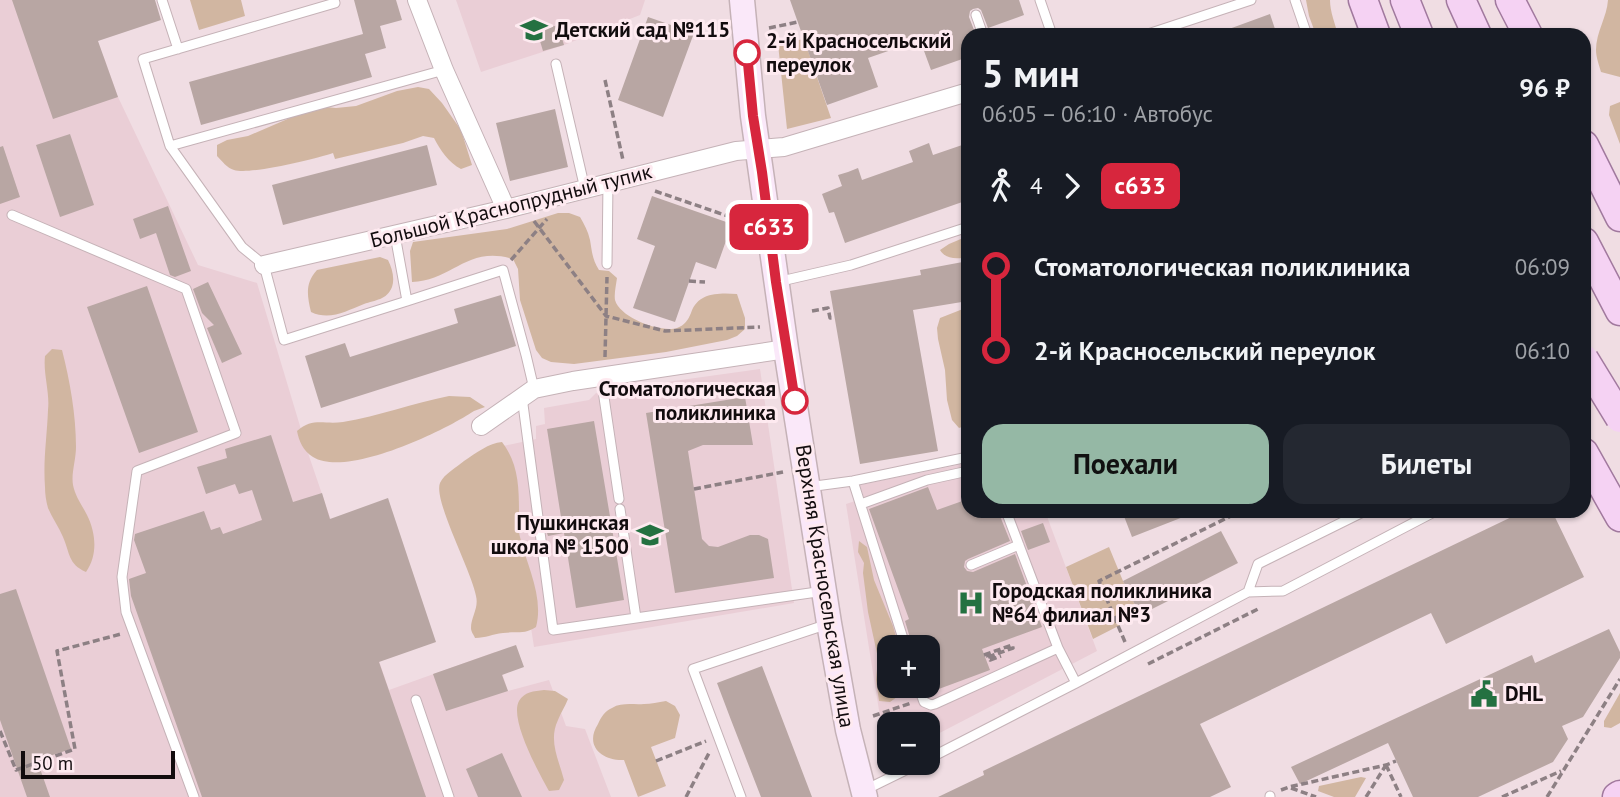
<!DOCTYPE html>
<html lang="ru">
<meta charset="utf-8">
<style>
:root{--surface:#171b24;--page:#242831;--text:#f1f3f6;--muted:#9ea1a6;--accent:#95b8a5}
body{margin:0;font-family:"PT Sans",sans-serif;background:var(--page);color:var(--text);height:100vh;display:flex;flex-direction:column;font-size:26px;white-space:nowrap}
*{box-sizing:border-box;margin:0}
p{font-size:23px;color:var(--muted)}
.icon{flex:none;width:38px;height:38px;fill:none;stroke:currentColor;stroke-width:2;stroke-linecap:round;stroke-linejoin:round}
.map{position:relative;flex:1;overflow:hidden}
.details{position:absolute;left:961px;top:28px;width:630px;height:490px;display:flex;flex-direction:column;background:var(--surface);border-radius:21px;box-shadow:0 2px 5px #0004}
.details>*{flex:none}
.badge{padding:0 14px;border-radius:10px;font-size:24px;line-height:46px}
.buttons{position:absolute;left:877px;top:635px;display:grid;gap:14px}
.buttons a{display:grid;place-items:center;width:63px;height:63px;border-radius:14px;background:var(--surface);box-shadow:0 2px 5px #0004;font-size:35px}
.scale{position:absolute;left:21px;bottom:18px;width:154px;box-sizing:border-box;padding-left:7px;border:4px solid #120c0e;border-top:0;font-size:19px;line-height:24px;white-space:nowrap;color:#120c0e;-webkit-text-stroke:5px #feeaf0;paint-order:stroke}
.map>.badge{position:absolute;translate:-50% -50%;box-shadow:0 0 0 4px #fff}
.legs{display:flex;align-items:center;gap:10px;height:77px;padding:0 21px;font-size:23px}
.legs p{margin-inline-start:auto}
.overview{display:flex;align-items:center;justify-content:space-between;height:119px;padding:0 21px}
h1{font-size:38px;font-weight:600;line-height:52px}
.button{display:flex;gap:14px;margin-top:auto;padding:14px 21px}
.button a{flex:1;height:80px;border-radius:21px;background:var(--accent);color:#111;font-size:28px;font-weight:600;line-height:80px;text-align:center}
.button a+a{background:var(--page);color:var(--text)}
ul{padding:0 21px;list-style:none}
li{display:flex;align-items:center;gap:24px;height:84px;font-size:26px}
li i{display:grid;place-items:center;width:10px;height:100%;margin:0 9px;background:currentColor}
li i::after{content:'';width:18px;height:18px;margin:-9px;border:5px solid;border-radius:50%;background:var(--surface)}
li p{margin-inline-start:auto}
li:first-child i{background:linear-gradient(#0000 50%,currentColor 0)}
li:last-child i{background:linear-gradient(currentColor 50%,#0000 0)}
.map>svg:first-child{display:block}
.built{fill:#eaced6;fill-rule:evenodd}
.green{fill:#d1b6a1}
.building{fill:#b8a6a3}
.lines{fill:none;stroke-linecap:round;stroke-linejoin:round}
.lane-casing{stroke:#c5b2b7;stroke-width:11}
.street-casing{stroke:#c5b2b7;stroke-width:20}
.secondary-casing{stroke:#c5b2b7;stroke-width:27}
.primary-casing{stroke:#a1799e;stroke-width:31}
.path{stroke:#8d8084;stroke-width:3.5;stroke-dasharray:7 3.5;stroke-linecap:butt}
.lane{stroke:#fff;stroke-width:9}
.street{stroke:#fff;stroke-width:18}
.secondary{stroke:#fae8f9;stroke-width:24}
.primary{stroke:#f5d2f3;stroke-width:28}
.primary-bridge-casing{stroke:#a1799e;stroke-width:31;stroke-linecap:butt}
.primary-bridge{stroke:#f5d2f3;stroke-width:28}
.line-1-casing{stroke:#fff;stroke-width:16}
.line-1{stroke:#d7263d;stroke-width:10}
.stop-1-dot{fill:#fff;stroke:#d7263d;stroke-width:3.5}
.labels{text-anchor:middle;stroke-width:6;stroke-linejoin:round;paint-order:stroke}
.poi-label{font-size:21px;font-weight:bold;fill:#120c0e;stroke:#feeaf0;text-anchor:start}
.stop-label{font-size:21px;font-weight:bold;fill:#120c0e;stroke:#feeaf0;text-anchor:start}
.street-label{font-size:21px;fill:#120c0e;stroke:#feeaf0}
</style>
<div class="map">
<svg width="1620" height="797" viewBox="0 0 1620 797">
<rect width="100%" height="100%" fill="#f0dde3"/>
<path class="built" d="M0 0H77L105 60 118 97 198 265 257 283 309 456 389 690 495 652 508 691 549 680 566 726 585 729 611 797H0Z
M456 0H645L640 15 564 45 481 72Z
M760 369 794 603 534 647 503 446 536 439V426L545 424 544 408 589 400 596 393 609 397 616 389Z
M968 463V511H1045L1097 651 928 739V724H889V739L882 729 846 504 864 498 860 485ZM889 648H928V686H889Z"/>
<path class="green" d="M190 0H241L245 16 199 30Z
M1306 0H1330C1330 12 1335 23 1338 35H1316L1309 16Z
M1608 0H1620V77L1601 72C1599 65 1596 57 1596 50 1596 32 1607 17 1608 0Z
M804 39 831 118 787 129 778 44Z
M418 87 429 89 442 103 461 130 472 165 461 169C449 163 440 150 434 138L423 136 403 143 335 159 333 153C315 159 251 175 234 170 227 168 222 161 217 156V145L227 140 248 136 306 111 326 107 336 108 356 106 397 91Z
M1620 102V144L1609 115 1610 106Z
M558 213H569L580 217C584 224 588 231 590 240 592 251 592 259 599 270L609 271 617 278C616 285 614 294 615 300 620 318 661 333 677 328 685 325 688 320 691 313 698 292 719 293 737 294L745 318V329L737 336 727 340 666 352 574 364 551 362 542 358 536 350 520 300 518 269 513 259C467 245 452 281 412 282L410 251 413 242 507 229Z
M968 236V257C958 259 946 260 940 250L949 244Z
M380 257 388 260C392 268 395 278 392 287 387 300 375 300 364 304 346 311 330 321 311 312 307 295 305 283 317 270Z
M968 307V425L959 428 952 420 947 400 945 370 938 339 937 328 940 318Z
M52 349 62 350C70 381 76 415 76 447 76 460 71 473 73 485 75 496 82 505 87 515 96 533 98 555 86 572 68 564 70 553 63 537 59 527 52 518 48 508 46 501 45 494 45 487 43 460 47 437 48 410 50 392 43 374 45 356Z
M449 396 470 397 485 407 474 411C444 431 347 478 313 457 303 451 299 441 297 431 313 417 324 425 343 422 379 416 413 403 449 396Z
M502 442C519 464 519 489 519 515 519 522 518 530 520 537 527 566 544 597 536 627 524 635 516 631 503 633 492 634 486 638 475 638 474 635 471 632 471 628 471 617 479 608 476 596 472 572 433 500 440 483 444 474 457 467 464 461 476 453 489 443 502 442Z
M859 541 867 547 874 580 893 626 899 647 889 648V686H908L907 690 890 702 879 701 876 680 878 658 868 612 863 573 864 563 858 552Z
M1109 547 1123 581 1140 615 1093 639 1066 567Z
M544 690 555 691 568 699C565 707 561 712 558 720 548 741 559 760 564 780L559 790 549 791C539 773 509 719 519 701 524 692 534 691 544 690Z
M1620 693V723L1611 728 1604 727V721Z
M666 701 675 706 680 715 675 738 651 747 666 786 638 797 624 760C602 761 584 746 598 724 601 717 605 711 612 708 622 702 633 705 644 704 651 704 658 702 666 701Z
M1361 777 1366 778 1355 797H1334L1318 791 1319 786Z"/>
<path class="building" d="M12 0H155L161 20 98 41 118 97 53 119Z
M354 0H396L402 20 380 26 386 48 365 54 372 77 201 125 189 82 363 34Z
M790 0H1019L1024 15 988 28 981 10 978 8 973 9 970 11 969 17 976 35H968V57L931 70 920 40 868 58 878 87 827 105Z
M1270 14 1277 35H1218V33Z
M648 17 694 33 663 117 618 100Z
M558 25 564 45 543 51 537 31Z
M555 109 568 167 510 181 496 123Z
M70 134 94 205 60 217 36 145Z
M929 143 933 155 968 143V200L845 243 834 212 829 213 822 194 842 186 838 175 848 172 858 168 862 180 913 162 909 151Z
M427 145 437 185 283 225 272 185Z
M3 146 20 197 0 204V147Z
M652 196 732 224 716 269 696 262 675 322 633 308 655 246 637 239Z
M168 206 191 271 175 277 170 275 156 233 140 239 133 219Z
M968 261V301L913 310 938 451 860 464 830 291 921 275 920 270Z
M208 282 242 354 222 363 207 328 214 325 202 313 193 289Z
M147 286 198 432 139 453 87 307Z
M501 295 516 346 321 408 305 356 345 343 350 357 458 323 454 309Z
M745 397 753 445H703L688 451 702 539 709 546 718 547 750 535H759L768 539 774 578 675 593 646 413Z
M594 421 624 600 576 608 564 533 548 536 547 533 545 520 561 517 547 429Z
M271 435 293 502 322 493 330 519 388 498 436 642 379 662 426 797H202L131 596 129 579 146 573 134 540 135 534 204 511 211 530 220 527 223 534 262 520 252 490 239 494 235 484 206 494 197 467 227 458 225 449Z
M928 487 937 510 968 499V511H998L1010 541 968 559 965 561 964 567 967 571 973 572 1015 554 1042 627 982 649 990 670 928 693V648H913L905 621 909 619 869 509Z
M1122 511H1196V512L1132 537Z
M1524 511H1552L1584 577 1446 644 1431 613 1200 724 1231 787 1210 797H938L984 775 983 771Z
M1043 523 1050 542 1028 550 1021 531Z
M1221 531 1238 563 1177 594 1178 596 1140 615 1123 581Z
M16 589 71 749 37 760 50 797H27L0 720V594Z
M1609 629 1620 652V658L1583 717 1562 726 1568 739 1553 762 1478 797H1413L1388 743 1300 784 1291 767 1532 655 1535 663Z
M516 645 524 667 502 675 508 691 446 711 433 674Z
M762 666 812 797H761L731 720 717 683Z
M502 753 522 797H478L466 769Z"/>
<g class="lines">
<defs>
<path id="lane" d="M162 0 178 49
M334 0 335 3 143 59 170 146 242 247 264 265 284 340 407 301
M1040 0 1052 35
M1295 0 1307 35
M976 15 983 35
M1145 35 1251 0
M556 64 585 189
M170 146 444 70
M12 215 186 289 236 433 137 471 122 577 126 612 194 797
M395 235 407 301 503 270 526 355 534 389
M607 264 608 183
M777 282 851 265 968 227
M601 377 619 499
M522 397 553 630 636 618
M853 481 906 648
M808 487 853 481 968 457
M861 504 927 480 968 471
M620 509 636 618 824 591
M1006 511 1058 648
M971 565 1019 545
M1248 592 1258 564 1365 511
M918 686 924 702 931 705 935 704 1058 648 1076 683
M416 700 449 797
M928 759 1076 683 1248 592 1283 591 1436 511
M865 790 920 763
M1270 796V797
M741 797 693 669 828 624"/>
<path id="street" d="M417 0 444 70 506 209
M264 265 506 209 736 151 784 147 968 92
M481 426 534 389 573 381 786 349"/>
<path id="secondary" d="M742 0 753 116 786 349 829 623 848 730 865 797"/>
<path id="primary" d="M1363 0 1376 35
M1405 0 1419 35
M1461 0 1477 35
M1510 0 1528 35
M1584 145 1620 217
M1584 242 1620 311
M1584 453 1620 517
M1617 797 1620 795"/>
</defs>
<use href="#lane" class="lane-casing"/>
<use href="#street" class="street-casing"/>
<use href="#secondary" class="secondary-casing"/>
<use href="#primary" class="primary-casing"/>
<path class="path" d="M769 28 798 22
M605 80 623 160
M655 191 745 222
M534 221 606 316 665 331 760 327
M511 260 547 219
M689 281 705 282
M812 311 828 308 830 318H835
M605 357 607 277
M694 489 783 472
M1125 642 1099 581 1235 514
M984 655 1012 645 1013 648 988 657 990 660 1001 656
M1148 664 1260 608
M873 716 911 703
M0 731 16 770 75 749 57 651 121 634
M656 761 706 741
M1386 765 1401 797
M1291 788 1316 797
M1281 790 1289 787 1386 765 1396 761
M686 797 709 753
M1366 797 1386 765
M1502 797 1561 771
M1547 797 1620 679"/>
<use href="#lane" class="lane"/>
<use href="#street" class="street"/>
<use href="#secondary" class="secondary"/>
<use href="#primary" class="primary"/>
<defs>
<path id="primary-bridge" d="M1584 359 1620 418"/>
</defs>
<use href="#primary-bridge" class="primary-bridge-casing"/>
<use href="#primary-bridge" class="primary-bridge"/>
</g>
<g class="lines">
<defs>
<path id="line-1" d="M747 53 753 116 762 172 776 282 795 401"/>
</defs>
<use href="#line-1" class="line-1-casing"/>
<use href="#line-1" class="line-1"/>
</g>
<defs>
<symbol id="school-bare" viewBox="-9 -9 18 18"><path d="M0-5L7-2L0 1L-7-2ZM-4 1L0 2.5L4 1V4Q0 6-4 4Z" fill="#247141" stroke="#feeaf0" stroke-width="2.5" paint-order="stroke"/></symbol>
<symbol id="hospital-bare" viewBox="-9 -9 18 18"><path d="M-5-5h3v3.5h4V-5h3V5h-3V1.5h-4V5h-3Z" fill="#247141" stroke="#feeaf0" stroke-width="2.5" paint-order="stroke"/></symbol>
<symbol id="civic-bare" viewBox="-9 -9 18 18"><path d="M-.6-6.5H3V-4.5H.6V-3L4-1V1h2V6H-6V1h2V-1L-.6-3ZM-1.2 2.5V6h2.4V2.5Z" fill="#247141" stroke="#feeaf0" stroke-width="2.5" paint-order="stroke"/></symbol>
</defs>
<g fill-rule="evenodd">
<use href="#school-bare" x="515" y="11" width="38" height="38"/>
<use href="#school-bare" x="631" y="516" width="38" height="38"/>
<use href="#hospital-bare" x="952" y="584" width="38" height="38"/>
<use href="#civic-bare" x="1465" y="675" width="38" height="38"/>
</g>
<g class="stop-1-dot">
<circle cx="747" cy="53" r="12"/>
<circle cx="795" cy="401" r="12"/>
</g>
<g class="labels">
<g class="poi-label">
<text x="555" y="37">Детский сад №115</text>
<text x="629" y="530" text-anchor="end">Пушкинская<tspan x="629" dy="24">школа № 1500</tspan></text>
<text x="992" y="598">Городская поликлиника<tspan x="992" dy="24">№64 филиал №3</tspan></text>
<text x="1505" y="701">DHL</text>
</g>
<g class="stop-label">
<text x="766" y="48">2-й Красносельский<tspan x="766" dy="24">переулок</tspan></text>
<text x="776" y="396" text-anchor="end">Стоматологическая<tspan x="776" dy="24">поликлиника</tspan></text>
</g>
<g class="street-label">
<text transform="translate(511 206) rotate(-14)" y="7">Большой Краснопрудный тупик</text>
<text transform="translate(825 586) rotate(81)" y="7">Верхняя Красносельская улица</text>
</g>
</g>
</svg>
<div class="buttons">
<a>+</a>
<a>−</a>
</div>
<div class="scale">50 m</div>
<b class="badge" style="left:769px;top:227px;background:#d7263d;color:#fff">с633</b>
<section class="details">
<div class="overview"><div><h1>5 мин</h1><p>06:05 – 06:10 · Автобус</p></div><b>96 ₽</b></div>
<div class="legs"><svg class="icon" aria-label="walk" viewBox="0 0 24 24"><circle cx="13" cy="4" r="2"/><path d="M13 8l-2 6 4 7M11 14l-3 7M7 12l3-4h3l4 4"/></svg>4<svg class="icon" aria-label="forward" viewBox="0 0 24 24"><path d="M9 5l7 7-7 7"/></svg><b class="badge" style="background:#d7263d;color:#fff">с633</b></div>
<ul>
<li><i style="color:#d7263d"></i><b>Стоматологическая поликлиника</b><p>06:09</p></li>
<li><i style="color:#d7263d"></i><b>2-й Красносельский переулок</b><p>06:10</p></li>
</ul>
<div class="button"><a>Поехали</a><a>Билеты</a></div>
</section>
</div>
